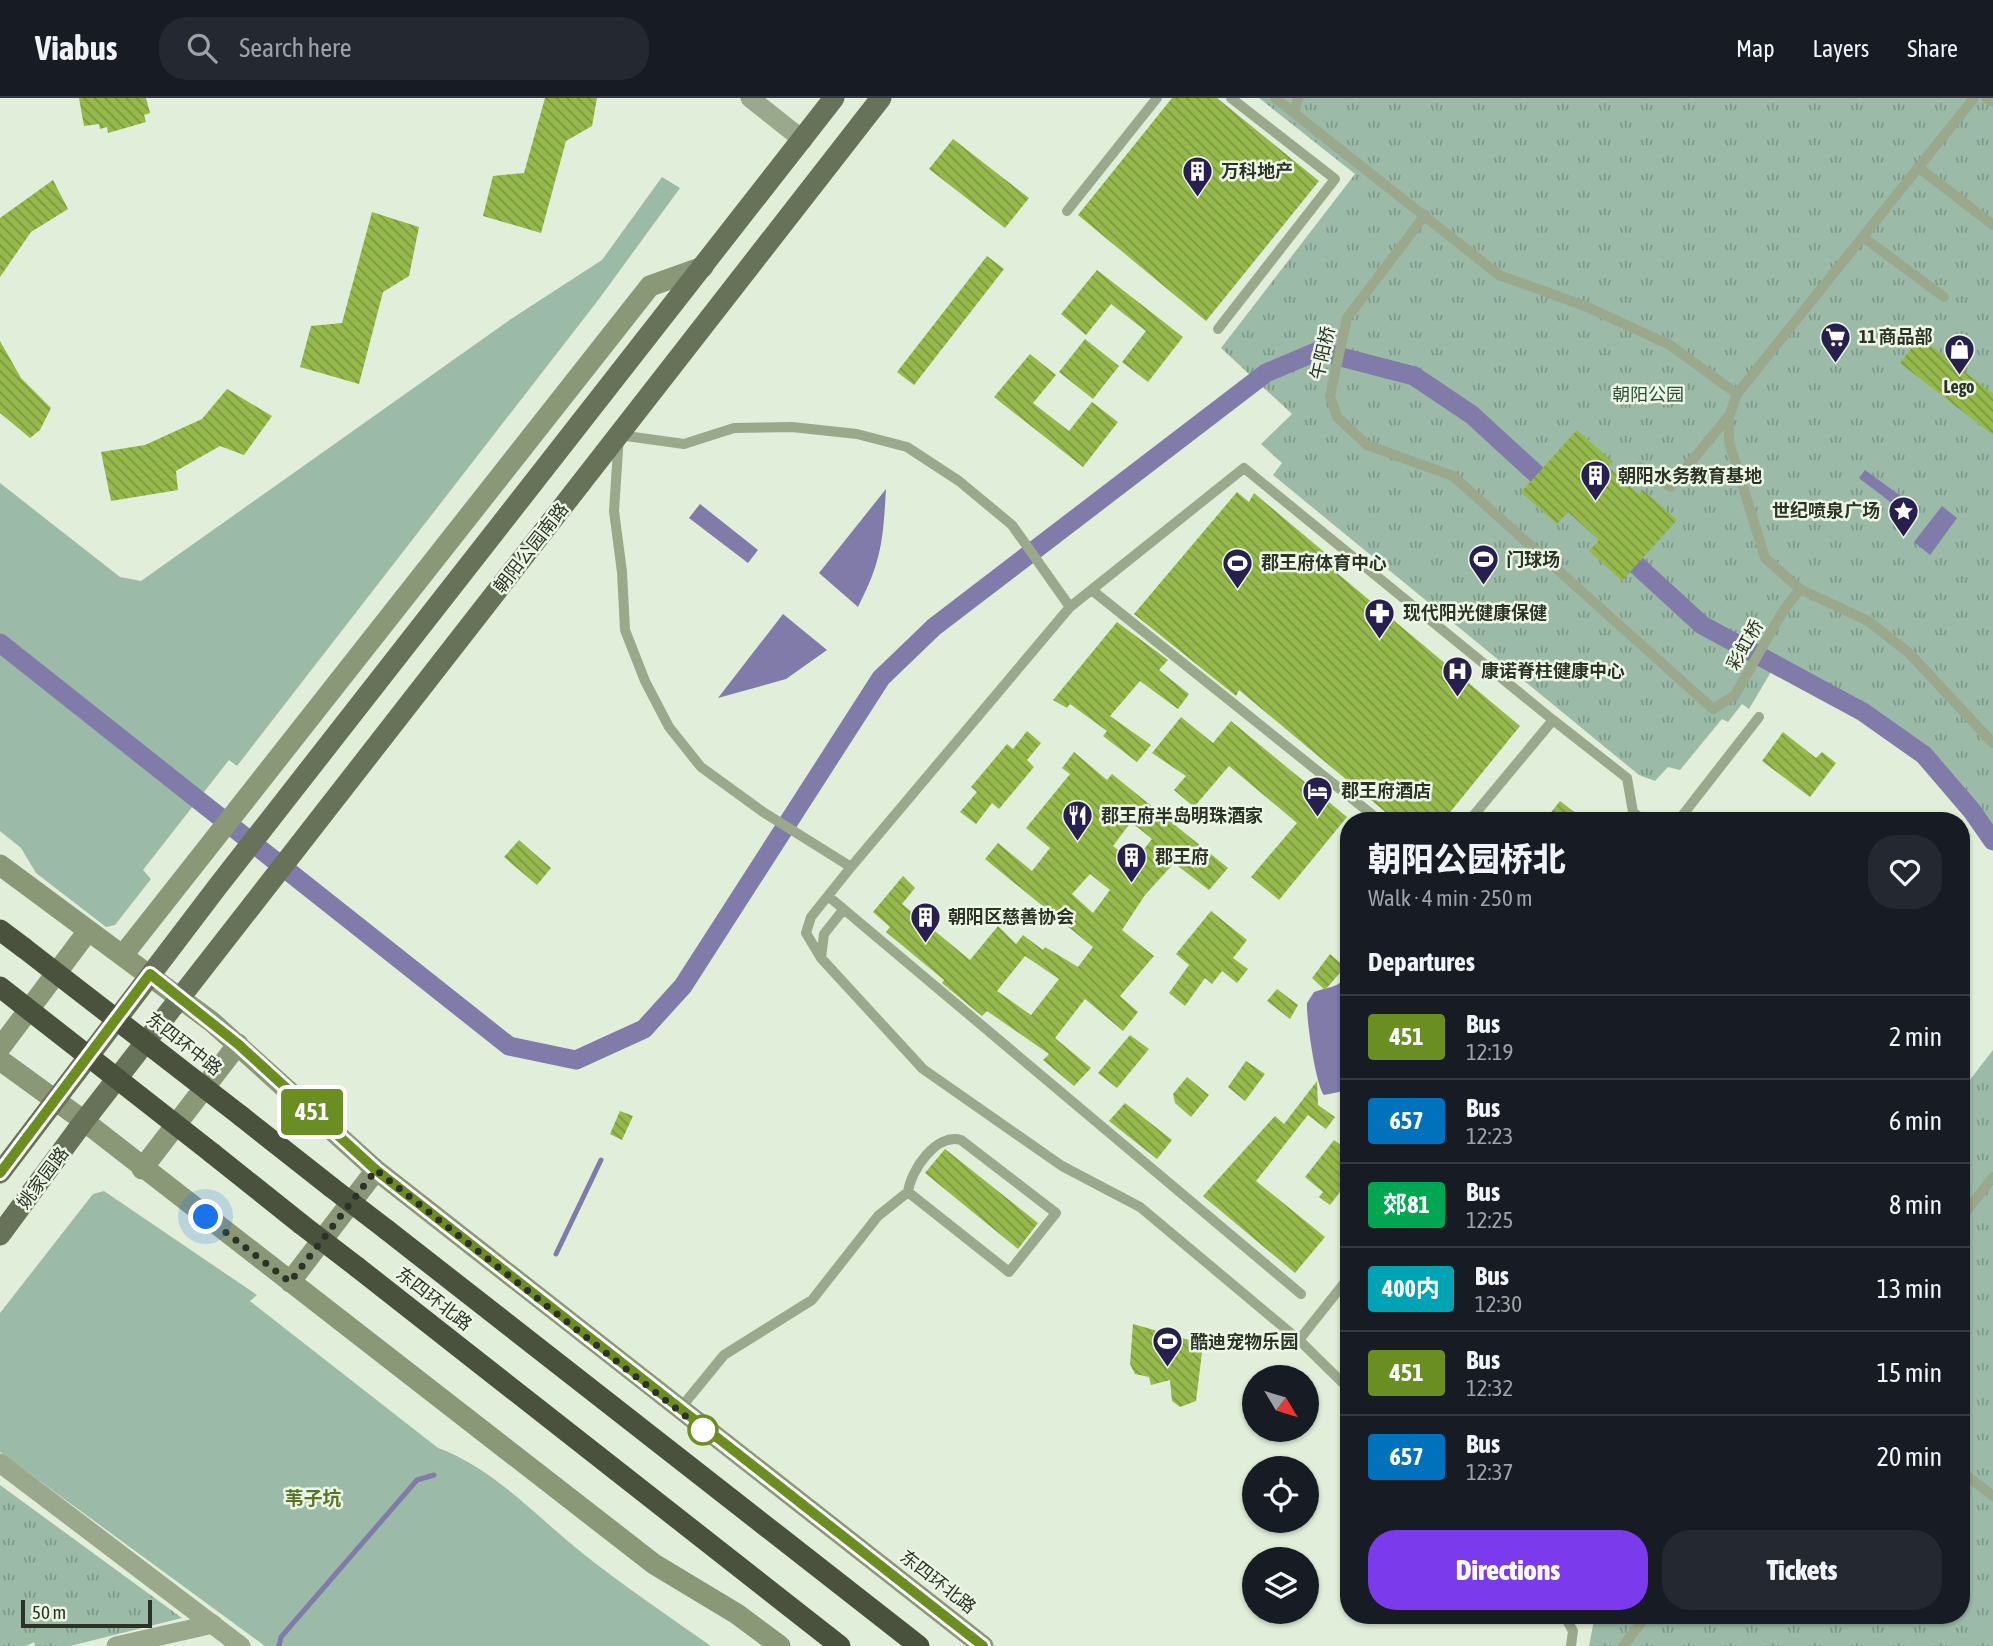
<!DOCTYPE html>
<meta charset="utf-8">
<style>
:root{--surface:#171b24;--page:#242831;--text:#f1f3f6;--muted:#9ea1a6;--line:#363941;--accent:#7c3aed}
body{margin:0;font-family:"Asap Condensed","Noto Sans SC",sans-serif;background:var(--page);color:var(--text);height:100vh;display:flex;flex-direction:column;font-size:26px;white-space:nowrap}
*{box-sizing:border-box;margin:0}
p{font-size:23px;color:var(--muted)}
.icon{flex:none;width:38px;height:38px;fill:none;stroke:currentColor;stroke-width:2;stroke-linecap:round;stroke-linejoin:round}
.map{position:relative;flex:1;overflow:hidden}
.panel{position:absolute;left:1340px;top:714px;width:630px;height:812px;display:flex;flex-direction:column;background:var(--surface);border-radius:28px;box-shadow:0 2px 5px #0004}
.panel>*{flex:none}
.badge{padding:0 14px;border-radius:5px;font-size:24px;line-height:46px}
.needle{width:46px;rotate:128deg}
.tools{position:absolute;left:1242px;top:1267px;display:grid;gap:14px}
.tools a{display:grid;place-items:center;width:77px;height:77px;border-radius:50%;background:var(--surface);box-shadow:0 2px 5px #0004;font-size:35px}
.scale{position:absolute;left:21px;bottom:18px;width:131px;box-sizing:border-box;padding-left:7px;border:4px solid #2d3226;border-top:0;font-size:19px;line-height:24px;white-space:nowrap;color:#2d3226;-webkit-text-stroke:5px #ebf6e5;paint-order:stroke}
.you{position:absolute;width:35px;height:35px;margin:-18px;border:5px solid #fff;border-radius:50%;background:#1a73e8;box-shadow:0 0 0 10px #1a73e833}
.map>.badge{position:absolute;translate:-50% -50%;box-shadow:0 0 0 4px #fff}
h2{padding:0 28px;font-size:26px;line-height:63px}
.round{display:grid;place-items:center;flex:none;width:74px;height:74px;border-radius:28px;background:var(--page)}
.overview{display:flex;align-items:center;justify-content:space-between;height:119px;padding:0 28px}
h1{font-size:33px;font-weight:800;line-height:52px}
.cta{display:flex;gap:14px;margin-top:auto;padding:14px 28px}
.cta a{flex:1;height:80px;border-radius:28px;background:var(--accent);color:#fff;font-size:28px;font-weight:800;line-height:80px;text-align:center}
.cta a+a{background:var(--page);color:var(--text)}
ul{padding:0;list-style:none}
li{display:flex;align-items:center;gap:21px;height:84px;padding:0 28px;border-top:2px solid var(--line)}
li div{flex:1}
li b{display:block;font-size:26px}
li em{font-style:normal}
li .badge{min-width:77px;font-weight:700;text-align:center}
header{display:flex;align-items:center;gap:42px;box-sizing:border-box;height:98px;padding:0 35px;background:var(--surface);border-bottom:2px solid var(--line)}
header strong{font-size:33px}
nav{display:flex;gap:38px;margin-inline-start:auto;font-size:24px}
.search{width:490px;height:63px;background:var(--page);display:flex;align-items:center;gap:18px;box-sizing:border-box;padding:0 24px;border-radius:28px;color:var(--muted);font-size:26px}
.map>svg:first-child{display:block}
.green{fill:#9bbba8}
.park{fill:url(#park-tufts)}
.water{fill:#807ba8}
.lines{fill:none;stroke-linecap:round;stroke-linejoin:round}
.stream{stroke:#807ba8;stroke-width:5}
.canal{stroke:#807ba8;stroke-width:19}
.building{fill:url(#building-back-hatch);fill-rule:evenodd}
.lane{stroke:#9aa88c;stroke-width:10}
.street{stroke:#9aa88c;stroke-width:19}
.secondary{stroke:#8a9878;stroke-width:21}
.primary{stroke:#687259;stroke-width:21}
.highway{stroke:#4a523e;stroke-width:21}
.highway-bridge{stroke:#4a523e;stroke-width:21}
.line-casing{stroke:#fff;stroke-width:16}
.line{stroke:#6b8e23;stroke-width:10}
.walk{stroke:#2d3226;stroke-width:7;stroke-dasharray:0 12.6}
.stop-dot{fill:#fff;stroke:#6b8e23;stroke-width:3.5}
.labels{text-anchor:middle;stroke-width:5;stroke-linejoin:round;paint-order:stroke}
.poi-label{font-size:18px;font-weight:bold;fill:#2d3226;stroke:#ebf6e5;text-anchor:start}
.street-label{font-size:18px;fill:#2d3226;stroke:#ebf6e5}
.park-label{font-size:18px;fill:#2d4d3b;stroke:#ebf6e5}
.neighbourhood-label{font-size:19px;font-weight:bold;fill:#5b7327;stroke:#ebf6e5}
</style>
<header>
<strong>Viabus</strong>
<div class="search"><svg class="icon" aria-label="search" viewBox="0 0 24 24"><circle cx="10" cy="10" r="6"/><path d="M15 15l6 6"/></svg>Search here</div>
<nav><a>Map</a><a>Layers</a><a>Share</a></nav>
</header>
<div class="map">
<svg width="1993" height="1548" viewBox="0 0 1993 1548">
<defs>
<pattern id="park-tufts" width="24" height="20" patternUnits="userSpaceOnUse" patternTransform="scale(1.75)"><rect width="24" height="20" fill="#9bbba8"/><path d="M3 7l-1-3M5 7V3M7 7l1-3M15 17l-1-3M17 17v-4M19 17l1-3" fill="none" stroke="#7f9989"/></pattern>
<pattern id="building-back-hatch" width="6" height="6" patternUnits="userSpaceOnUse" patternTransform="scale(1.75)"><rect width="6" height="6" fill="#96b94c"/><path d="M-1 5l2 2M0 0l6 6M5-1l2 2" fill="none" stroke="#7b973f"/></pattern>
</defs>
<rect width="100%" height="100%" fill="#e1eed9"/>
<path class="green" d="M662 79 680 90 599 201 237 668 229 662 143 772 151 781 115 827 106 829 36 775 21 750 0 733V385L120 479 141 483 511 221 602 162Z
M104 1093 257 1197 250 1203 438 1350C493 1370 536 1418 581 1454 622 1487 667 1517 711 1548H265L0 1354V1215L93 1096Z"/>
<path class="park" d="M1259 0H1993V743C1973 713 1951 684 1926 659 1890 623 1820 591 1775 567L1749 611 1742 606 1728 624 1722 621 1680 672 1668 669 1655 683 1639 677 1273 377 1282 365 1261 346 1292 316 1221 250 1355 76Z
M1993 952V1548H1589L1595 1517H1962V992Z
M0 1387 182 1520 70 1548H35L34 1544 26 1548H0Z"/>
<path class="water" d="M1865 372 1909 404 1902 413 1859 380Z
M886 391C883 442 882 462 858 509L819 475Z
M700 406 758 452 748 465 689 420Z
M1942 408 1957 420 1930 457 1914 444Z
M783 516 827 552 786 581 718 600Z
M1349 865V992L1324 997C1316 988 1306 920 1307 905L1314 894C1336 886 1342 892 1349 865Z"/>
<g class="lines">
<path class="stream" d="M556 1156 601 1062
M279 1548 281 1539 417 1382 434 1377"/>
<path class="canal" d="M1618 450 1702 527 1863 614 1924 657 1972 713 1993 743
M0 545 509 948 576 962 644 931 683 888 881 580 934 529 1266 275 1318 253 1414 278 1472 317 1557 395"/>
</g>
<path class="building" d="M79 0H146L150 15 144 17 146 24 108 35 107 29 100 31 99 26 84 28Z
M545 0H597L592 28 566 43 541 135 483 118 493 78 524 75Z
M1172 0H1217L1319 83 1206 223 1078 117Z
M953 41 1029 100 1005 130 929 71Z
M53 82 68 111 31 134 0 179V120Z
M372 114 419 129 409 178 383 194 359 286 300 269 311 228 342 225Z
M987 158 1004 171 914 287 897 274Z
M1097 172 1183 239 1148 284 1122 264 1146 233 1111 206 1086 237 1061 216Z
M1920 239 1993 296V337L1900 265Z
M1085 241 1119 268 1093 301 1059 274Z
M0 243 21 280 51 310 40 332 30 340 0 315Z
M1030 256 1056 277 1033 305 1069 333 1092 304 1118 324 1083 369 994 299Z
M227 291 272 318 244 357 220 348 176 373 178 392 111 403 101 354 145 347 202 321Z
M1577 332 1613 364 1608 369 1639 396 1643 392 1677 422 1622 483 1589 453 1599 442 1568 414 1557 426 1521 394Z
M1237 394 1249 404 1254 395 1342 469 1337 475 1520 628 1443 723H1396L1239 592 1236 598 1134 516Z
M1117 524 1168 562 1159 572 1189 596 1178 611 1140 583 1110 618 1151 647 1137 664 1103 638 1107 633 1070 606 1067 610 1053 602Z
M1181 619 1213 645 1231 623 1347 719 1279 802 1251 779 1297 725 1229 668 1194 709 1174 692 1186 678 1152 655Z
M1027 633 1041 645 1027 662 1034 669 999 711 992 705 976 726 960 714 977 694 971 689 1007 646 1013 651Z
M1783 634 1816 660 1822 654 1836 665 1810 699 1762 663Z
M1074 654 1107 682 1112 676 1228 770 1209 792 1174 765 1145 797 1122 832 1154 858 1120 898 1138 914 1123 933 1085 901 1055 940 1091 970 1074 988 1043 962 1049 956 987 913 982 918 942 885 944 882 886 834 890 829 873 814 903 778 915 790 902 806 970 862 998 828 1016 846 1023 837 1043 852 1045 849 1078 869 1093 849 985 761 998 745 1032 773 1050 750 1026 730 1070 676 1062 670ZM1131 724 1152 741 1134 764 1113 748ZM1090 776 1110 792 1093 815 1072 796ZM1025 858 1059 881 1031 917 997 893Z
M1560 703 1586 723H1544Z
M519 742 551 770 537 787 504 759Z
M1211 813 1247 842 1233 860 1248 871 1237 885 1222 873 1212 886 1205 880 1185 908 1169 895 1189 867 1176 856Z
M1330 856 1345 869 1325 892 1312 880Z
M1277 891 1298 907 1290 921 1267 903Z
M1130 937 1149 951 1117 990 1098 975Z
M1246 963 1265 976 1245 1003 1228 989Z
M1187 979 1209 997 1191 1019 1175 1005 1173 996Z
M1317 983 1318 1007 1335 1019 1326 1031 1308 1017 1256 1083 1325 1139 1295 1175 1203 1098 1275 1018 1284 1026Z
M1125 1005 1172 1042 1157 1061 1109 1023Z
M620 1013 633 1018 622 1042 610 1036Z
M1334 1042 1349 1053V1101L1340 1094 1330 1107 1319 1099 1323 1094 1305 1079Z
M945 1051 1038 1125 1018 1151 925 1075Z
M1133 1226 1203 1246 1196 1303 1180 1309 1172 1303 1170 1282 1151 1287 1149 1279 1135 1276 1130 1266Z"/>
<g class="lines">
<path class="lane" d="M1275 0 1499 177 1585 208 1670 247 1737 296 1729 319V344L1765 460 1800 491 1868 523 1909 555 1993 645
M1986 0 1993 4
M1294 15 1298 0
M1918 69 1993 127
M1067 113 1157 0
M1425 117 1347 220 1330 298 1337 319 1367 347 1453 378 1713 611 1735 597 1783 513 1800 491
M1863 139 1944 199
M1218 231 1335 81 1231 0
M1737 296 1974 0
M792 329 857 336 907 349 959 383 1012 427 1070 509 851 769 763 714 701 669 669 629 645 583 625 532 622 474 614 413 619 337 684 346 734 330Z
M1635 373 1641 369 1670 389 1728 319
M1093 493 1380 723
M1070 509 1244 370 1553 622 1469 723
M1553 622 1627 680 1633 714 1644 723
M1678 723 1759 619
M851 769 811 819 806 835 821 860 923 971 1062 1068 1140 1109 1299 1242
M828 798 1301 1196
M821 860 824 836 843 812
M1962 1119 1993 1079
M1349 1179 1299 1242 1349 1291
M679 1312 724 1257 812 1202 878 1118 908 1094C911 1072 936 1035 961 1042L1056 1115 1009 1174 908 1094
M1962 1374 1993 1398
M1564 1517 1573 1533 1571 1548
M1623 1548 1647 1517"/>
<path class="street" d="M750 0 803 42
M0 1365 241 1548
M116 1548 213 1526"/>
<path class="secondary" d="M0 767 212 924 376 1072 983 1548
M123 857 650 188 703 169
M0 950 88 833
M0 962 84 1023 654 1466 737 1516 780 1548
M142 1071 238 946
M290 1184 376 1072"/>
<path class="primary" d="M0 1075 218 788 834 0
M0 1137 84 1023 881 0"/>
<path class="highway" d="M0 832 24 850
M241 1018 331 1089
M212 1055 301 1126
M387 1132 919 1548
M357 1169 840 1548"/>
<path class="highway-bridge" d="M24 850 241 1018
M0 889 212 1055
M331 1089 387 1132
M301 1126 357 1169"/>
</g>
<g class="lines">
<defs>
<path id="line" d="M0 1075 150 876 238 946 376 1072 983 1548"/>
</defs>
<use href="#line" class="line-casing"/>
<use href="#line" class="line"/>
<path class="walk" d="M206 1119 290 1184 376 1072 703 1332"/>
</g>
<defs>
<symbol id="building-pin" viewBox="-11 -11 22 30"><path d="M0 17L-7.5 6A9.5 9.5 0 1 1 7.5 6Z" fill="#27204f" stroke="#ebf6e5"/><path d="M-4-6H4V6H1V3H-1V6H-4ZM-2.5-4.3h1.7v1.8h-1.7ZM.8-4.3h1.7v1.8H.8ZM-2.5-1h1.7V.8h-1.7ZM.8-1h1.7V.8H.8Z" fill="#fff"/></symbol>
<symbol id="supermarket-pin" viewBox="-11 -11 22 30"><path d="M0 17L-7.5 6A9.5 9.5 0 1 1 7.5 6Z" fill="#27204f" stroke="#ebf6e5"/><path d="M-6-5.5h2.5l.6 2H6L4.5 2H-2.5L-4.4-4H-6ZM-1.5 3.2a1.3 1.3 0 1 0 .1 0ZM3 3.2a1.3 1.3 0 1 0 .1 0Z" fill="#fff"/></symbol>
<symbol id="shop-pin" viewBox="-11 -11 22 30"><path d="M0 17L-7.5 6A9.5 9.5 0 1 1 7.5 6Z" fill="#27204f" stroke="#ebf6e5"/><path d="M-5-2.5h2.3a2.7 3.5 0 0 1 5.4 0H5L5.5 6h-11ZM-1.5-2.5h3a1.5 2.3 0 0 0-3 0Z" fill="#fff"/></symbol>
<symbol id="sight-pin" viewBox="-11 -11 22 30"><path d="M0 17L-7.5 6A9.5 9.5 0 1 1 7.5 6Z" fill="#27204f" stroke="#ebf6e5"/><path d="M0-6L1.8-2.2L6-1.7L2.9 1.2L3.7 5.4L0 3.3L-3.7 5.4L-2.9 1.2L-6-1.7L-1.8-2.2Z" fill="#fff"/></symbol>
<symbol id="stadium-pin" viewBox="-11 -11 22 30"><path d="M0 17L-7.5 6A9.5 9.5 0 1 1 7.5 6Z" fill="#27204f" stroke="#ebf6e5"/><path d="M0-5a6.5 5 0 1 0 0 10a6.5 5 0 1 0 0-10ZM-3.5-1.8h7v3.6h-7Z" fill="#fff"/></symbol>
<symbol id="pharmacy-pin" viewBox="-11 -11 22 30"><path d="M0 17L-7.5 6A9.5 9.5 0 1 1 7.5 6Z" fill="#27204f" stroke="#ebf6e5"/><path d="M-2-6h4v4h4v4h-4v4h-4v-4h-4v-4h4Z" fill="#fff"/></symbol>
<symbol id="hospital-pin" viewBox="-11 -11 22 30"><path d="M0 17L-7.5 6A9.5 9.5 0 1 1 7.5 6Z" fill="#27204f" stroke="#ebf6e5"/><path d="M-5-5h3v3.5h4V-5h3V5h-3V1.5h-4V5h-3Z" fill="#fff"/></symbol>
<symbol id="hotel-pin" viewBox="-11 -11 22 30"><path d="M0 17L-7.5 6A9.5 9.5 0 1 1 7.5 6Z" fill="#27204f" stroke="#ebf6e5"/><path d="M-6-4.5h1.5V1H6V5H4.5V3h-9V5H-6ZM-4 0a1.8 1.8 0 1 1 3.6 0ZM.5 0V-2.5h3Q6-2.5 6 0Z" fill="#fff"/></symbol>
<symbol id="restaurant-pin" viewBox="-11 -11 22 30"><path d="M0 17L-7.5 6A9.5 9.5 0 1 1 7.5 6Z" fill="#27204f" stroke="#ebf6e5"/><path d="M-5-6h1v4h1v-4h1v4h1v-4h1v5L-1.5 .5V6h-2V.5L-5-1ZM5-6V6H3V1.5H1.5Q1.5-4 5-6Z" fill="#fff"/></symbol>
</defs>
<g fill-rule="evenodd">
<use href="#building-pin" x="1180" y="56" width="35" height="47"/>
<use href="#supermarket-pin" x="1818" y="222" width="35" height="47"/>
<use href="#shop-pin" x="1942" y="234" width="35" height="47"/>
<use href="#building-pin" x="1578" y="360" width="35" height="47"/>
<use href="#sight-pin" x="1886" y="396" width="35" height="47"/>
<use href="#stadium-pin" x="1466" y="444" width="35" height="47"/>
<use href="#stadium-pin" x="1220" y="448" width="35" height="47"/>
<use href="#pharmacy-pin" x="1362" y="498" width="35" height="47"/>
<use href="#hospital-pin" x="1440" y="556" width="35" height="47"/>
<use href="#hotel-pin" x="1300" y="676" width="35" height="47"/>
<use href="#restaurant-pin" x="1060" y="700" width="35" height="47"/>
<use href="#building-pin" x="1114" y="742" width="35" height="47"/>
<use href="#building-pin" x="908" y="802" width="35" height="47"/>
<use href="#stadium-pin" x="1150" y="1226" width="35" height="47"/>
</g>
<circle class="stop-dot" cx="703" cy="1332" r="14"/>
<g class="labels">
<g class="poi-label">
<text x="1221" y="79">万科地产</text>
<text x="1859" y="245">11 商品部</text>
<text x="1959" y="295" text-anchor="middle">Lego</text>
<text x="1618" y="384">朝阳水务教育基地</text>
<text x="1880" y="419" text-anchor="end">世纪喷泉广场</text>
<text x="1506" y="468">门球场</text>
<text x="1261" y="471">郡王府体育中心</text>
<text x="1403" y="521">现代阳光健康保健</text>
<text x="1481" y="579">康诺脊柱健康中心</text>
<text x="1341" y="699">郡王府酒店</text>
<text x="1101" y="724">郡王府半岛明珠酒家</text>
<text x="1155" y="765">郡王府</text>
<text x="948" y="825">朝阳区慈善协会</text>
<text x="1190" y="1250">酷迪宠物乐园</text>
</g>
<g class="street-label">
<text transform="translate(1323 255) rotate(-77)" y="6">午阳桥</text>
<text transform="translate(531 450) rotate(-52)" y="6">朝阳公园南路</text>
<text transform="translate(1745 547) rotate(-60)" y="6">彩虹桥</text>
<text transform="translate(184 946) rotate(38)" y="6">东四环中路</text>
<text transform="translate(43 1080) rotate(-53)" y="6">姚家园路</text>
<text transform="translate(434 1201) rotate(38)" y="6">东四环北路</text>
<text transform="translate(938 1484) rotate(38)" y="6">东四环北路</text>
</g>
<g class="park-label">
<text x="1648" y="303">朝阳公园</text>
</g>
<g class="neighbourhood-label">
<text x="313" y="1407">苇子坑</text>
</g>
</g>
</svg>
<div class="tools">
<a><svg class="needle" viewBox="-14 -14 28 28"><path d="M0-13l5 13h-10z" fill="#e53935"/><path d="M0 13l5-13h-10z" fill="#9ea1a6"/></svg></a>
<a><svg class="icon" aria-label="locate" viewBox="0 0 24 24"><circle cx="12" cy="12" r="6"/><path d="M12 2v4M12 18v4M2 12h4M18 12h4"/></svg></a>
<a><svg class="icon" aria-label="layers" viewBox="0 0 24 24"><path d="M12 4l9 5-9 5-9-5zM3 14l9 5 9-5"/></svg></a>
</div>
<div class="scale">50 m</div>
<div class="you" style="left:206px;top:1119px"></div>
<b class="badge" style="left:312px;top:1014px;background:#6b8e23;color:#fff">451</b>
<section class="panel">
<div class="overview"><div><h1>朝阳公园桥北</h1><p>Walk · 4 min · 250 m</p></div><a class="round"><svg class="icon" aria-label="heart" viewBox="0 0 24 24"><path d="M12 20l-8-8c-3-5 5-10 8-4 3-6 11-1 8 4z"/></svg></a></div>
<h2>Departures</h2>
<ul>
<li><span class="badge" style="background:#6b8e23;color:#fff">451</span><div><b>Bus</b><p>12:19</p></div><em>2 min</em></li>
<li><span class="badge" style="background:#0072bc;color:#fff">657</span><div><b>Bus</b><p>12:23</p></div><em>6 min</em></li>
<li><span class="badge" style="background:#00a651;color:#fff">郊81</span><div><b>Bus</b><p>12:25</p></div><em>8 min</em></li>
<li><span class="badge" style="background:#00a3b4;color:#fff">400内</span><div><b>Bus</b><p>12:30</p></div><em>13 min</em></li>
<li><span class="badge" style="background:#6b8e23;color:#fff">451</span><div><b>Bus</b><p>12:32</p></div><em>15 min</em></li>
<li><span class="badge" style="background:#0072bc;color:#fff">657</span><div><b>Bus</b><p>12:37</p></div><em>20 min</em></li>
</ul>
<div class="cta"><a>Directions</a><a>Tickets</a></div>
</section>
</div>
